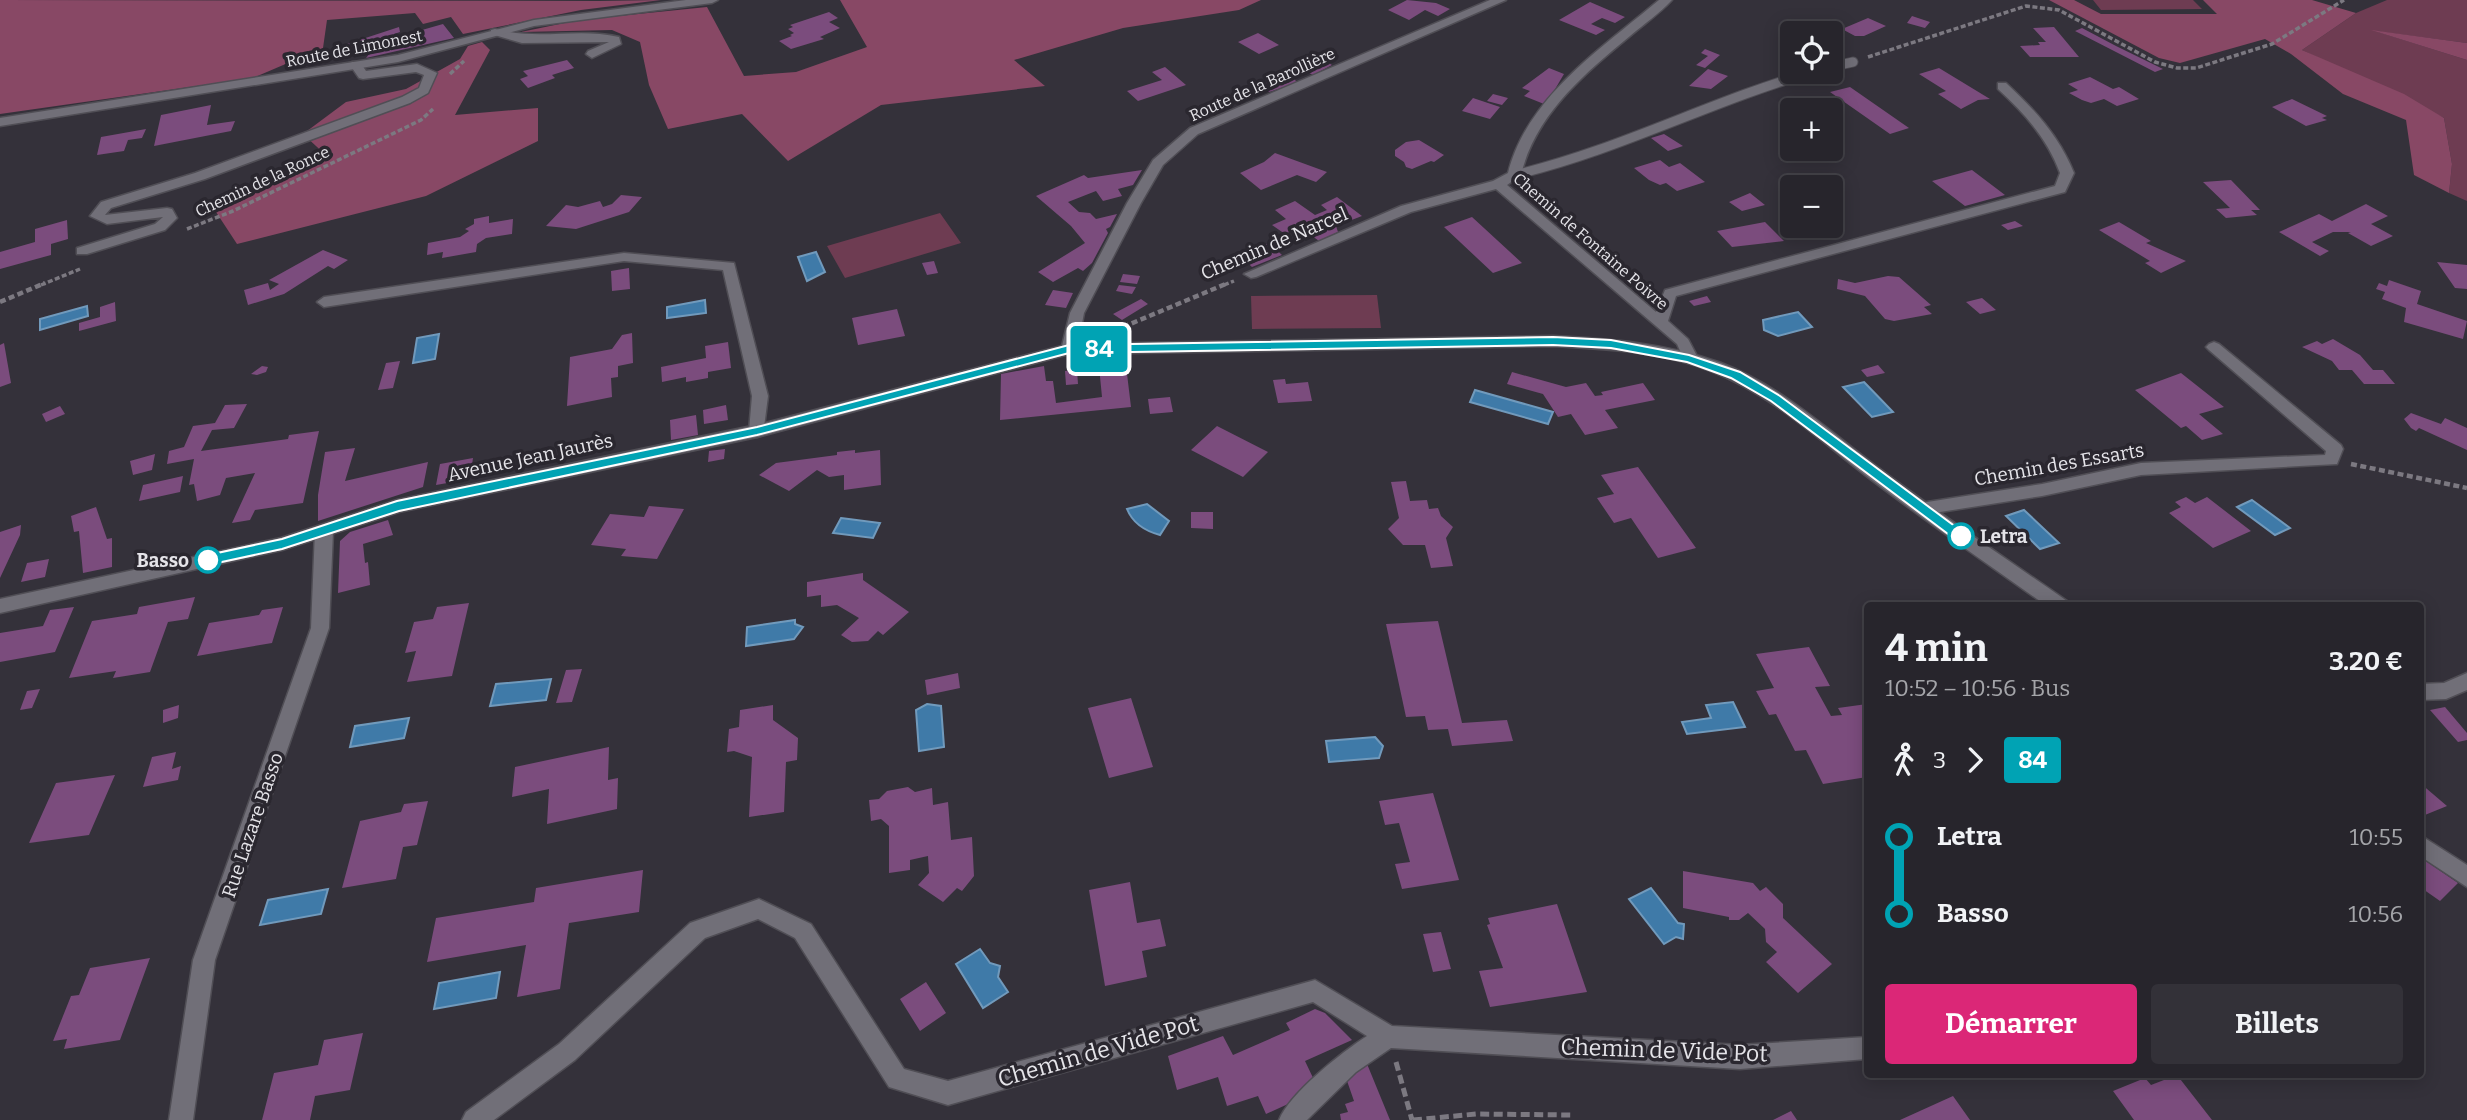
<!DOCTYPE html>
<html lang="fr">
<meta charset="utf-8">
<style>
:root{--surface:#27252c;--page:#333138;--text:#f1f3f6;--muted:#a4a5a9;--line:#434248;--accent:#db2777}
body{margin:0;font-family:Bitter,serif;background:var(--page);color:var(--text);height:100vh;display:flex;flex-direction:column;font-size:26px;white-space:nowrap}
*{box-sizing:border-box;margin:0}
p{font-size:23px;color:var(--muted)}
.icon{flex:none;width:38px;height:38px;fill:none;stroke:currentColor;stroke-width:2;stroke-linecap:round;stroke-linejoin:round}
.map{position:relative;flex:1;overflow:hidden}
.sheet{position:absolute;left:1864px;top:602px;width:560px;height:476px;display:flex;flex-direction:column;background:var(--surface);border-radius:7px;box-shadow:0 4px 18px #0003,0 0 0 2px var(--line)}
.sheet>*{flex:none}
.badge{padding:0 14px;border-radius:5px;font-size:24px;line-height:46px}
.controls{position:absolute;left:1780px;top:21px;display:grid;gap:14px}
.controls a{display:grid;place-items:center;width:63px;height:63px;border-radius:7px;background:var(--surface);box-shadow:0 4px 18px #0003,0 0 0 2px var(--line);font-size:35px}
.map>.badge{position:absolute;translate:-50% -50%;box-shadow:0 0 0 4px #fff}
.legs{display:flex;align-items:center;gap:10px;height:77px;padding:0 21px;font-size:23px}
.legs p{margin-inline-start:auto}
.summary{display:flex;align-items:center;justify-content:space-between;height:119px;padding:0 21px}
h1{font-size:38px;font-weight:700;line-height:52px}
.primary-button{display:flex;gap:14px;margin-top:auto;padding:14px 21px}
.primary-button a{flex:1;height:80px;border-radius:7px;background:var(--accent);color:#fff;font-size:28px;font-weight:700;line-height:80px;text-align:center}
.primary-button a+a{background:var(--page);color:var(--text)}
ul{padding:0 21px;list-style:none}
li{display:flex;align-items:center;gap:24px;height:77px;font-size:26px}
li i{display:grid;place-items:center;width:10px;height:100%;margin:0 9px;background:currentColor}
li i::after{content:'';width:18px;height:18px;margin:-9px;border:5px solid;border-radius:50%;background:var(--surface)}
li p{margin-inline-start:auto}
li:first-child i{background:linear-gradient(#0000 50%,currentColor 0)}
li:last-child i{background:linear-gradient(currentColor 50%,#0000 0)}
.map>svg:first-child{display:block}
.green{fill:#6e3c52}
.forest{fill:#884865}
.water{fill:#3f7aa8;stroke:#719abc;stroke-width:2}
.building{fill:#7b4c7d}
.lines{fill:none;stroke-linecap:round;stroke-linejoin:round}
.lane-casing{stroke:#504e55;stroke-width:11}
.street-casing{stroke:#504e55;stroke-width:3}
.secondary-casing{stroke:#504e55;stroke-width:3}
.path-far2{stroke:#7c7981;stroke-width:3.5;stroke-dasharray:5 2.5;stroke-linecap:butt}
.path-far1{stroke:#7c7981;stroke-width:4.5;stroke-dasharray:6 3.5;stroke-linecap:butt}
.path{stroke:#7c7981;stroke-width:5;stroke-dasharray:9 4.5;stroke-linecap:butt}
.lane{stroke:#716f78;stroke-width:9}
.street{fill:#716f78;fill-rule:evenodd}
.secondary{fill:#716f78;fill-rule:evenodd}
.line-1{fill:#00a3b4;stroke:#fff;stroke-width:2}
.stop-1-dot{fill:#fff;stroke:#00a3b4;stroke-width:3.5}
.labels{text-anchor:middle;stroke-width:7;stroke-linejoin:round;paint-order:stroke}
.far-street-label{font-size:16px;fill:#e5e4e9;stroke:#2a272f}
.street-label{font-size:19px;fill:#e5e4e9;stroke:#2a272f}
.stop-label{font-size:19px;font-weight:bold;fill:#e5e4e9;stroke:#2a272f;text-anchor:start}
.near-street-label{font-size:23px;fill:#e5e4e9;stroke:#2a272f}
</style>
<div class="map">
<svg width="2467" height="1120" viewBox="0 0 2467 1120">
<rect width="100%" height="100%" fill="#34313a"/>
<path class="green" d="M2093 0H2193L2202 9 2101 10Z
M2387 0H2467V43L2375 31 2467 60V201L2449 193 2452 164 2444 118 2302 50 2356 13Z
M940 213 961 243 845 278 827 246Z
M1377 295 1381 328 1252 329 1251 296Z"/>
<path class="forest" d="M0 0 599 1 661 0 581 10 463 34 451 17 423 24 415 13 327 20 323 48 253 78 0 114Z
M840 0H1261L1239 10 1123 28 1014 60 1045 86 881 105 788 161 742 114 668 129 649 85 640 42 612 30 521 32 579 20 707 7 744 76 796 72 867 47Z
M2049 0H2074L2101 14H2217L2203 0H2312L2356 13 2302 50 2404 94 2444 118 2452 164 2449 193 2414 175 2406 120 2343 94 2291 54 2265 39 2180 63 2159 58Z
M2371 30 2467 43V60Z
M482 42 490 50 455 115 538 108V141L426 196 237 244 216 212 329 158 303 134 346 102 406 89 460 59 468 46Z"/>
<path class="water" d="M816 252 825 272 807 281 798 257Z
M705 300 706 313 667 318V307Z
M87 306 88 316 40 330V319Z
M1798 312 1812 327 1778 336 1764 330 1763 320Z
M439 334 435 359 413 363 417 338Z
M1864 382 1893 412 1872 417 1843 387Z
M1475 390 1553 412 1548 424 1470 402Z
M2252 500 2290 528 2275 535 2237 507Z
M1147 504 1169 521 1160 535C1145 531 1133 524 1127 509Z
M2024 510 2059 543 2040 549 2006 516Z
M841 518 880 523 873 538 833 533Z
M795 620V624L803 627 794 639 746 646 747 627Z
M551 679 546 700 490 706 496 684Z
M1733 702 1745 727 1687 734 1682 722 1711 718 1706 705Z
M927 704 941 706 944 747 919 751 916 710Z
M409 718 404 738 350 747 355 726Z
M1375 737 1383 746 1379 758 1329 762 1326 741Z
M1651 888 1678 923 1684 924 1683 939 1676 937 1664 944 1629 899Z
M328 889 321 914 260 925 268 900Z
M980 949 990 963 1000 966 998 977 1008 992 983 1008 956 964Z
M500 972 496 998 434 1009 439 983Z"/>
<path class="building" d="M1407 0 1436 3 1450 9 1438 16 1425 10 1409 20 1388 10Z
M1590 2 1625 17 1615 23 1602 18 1591 24 1605 30 1596 35 1559 20Z
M829 12 838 18 829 22 840 28 820 37 824 39 791 49 779 41 792 36 790 35 794 33 788 29 793 27 790 25Z
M1912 16 1930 22 1925 28 1907 23Z
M1868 18 1886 26 1864 36H1855L1842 29Z
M443 24 454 38 366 58 370 53 422 41 415 32Z
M399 27 400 32 394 34 398 38 369 48 353 53 341 46Z
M2054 27 2079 57H2030L2020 46 2040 45 2038 42H2046L2033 28Z
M2082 28 2116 46 2163 69 2155 72 2075 31Z
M1258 33 1279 45 1259 54 1238 42Z
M1705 49 1720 55 1705 68 1696 65 1708 56 1701 53Z
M1314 54 1332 65 1313 75 1298 67 1315 59 1310 56Z
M567 60 574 68 552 75 555 78 528 88 520 79 528 76 523 71Z
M1165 67 1186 85 1138 101 1127 91 1162 80 1152 72Z
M1549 68 1564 74 1551 96 1544 104 1524 96 1530 91 1522 88Z
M1939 68 1990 99 1978 100 1961 109 1938 94 1946 91 1919 74Z
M1708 69 1728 76 1711 89 1689 86Z
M1285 74 1298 82 1269 92 1259 86Z
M2090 77 2113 89 2119 87 2139 99 2117 106 2104 99 2091 103 2082 100 2069 93 2078 90 2068 84Z
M1850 87 1909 128 1890 134 1830 92Z
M1493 94 1508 98 1502 105 1487 101Z
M1473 98 1500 107 1490 119 1462 111Z
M2292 99 2327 116 2322 118 2327 120 2306 126 2272 107Z
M211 105 207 125 235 121 231 131 154 146 161 115Z
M146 129 142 138 128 140 124 151 97 155 101 137Z
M1664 134 1683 146 1668 151 1651 138Z
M1419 140 1444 155 1434 162 1431 161 1412 169 1406 167 1404 162 1395 156V150L1406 142Z
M1275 153 1327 172 1316 182 1297 175 1261 190 1240 173 1264 162Z
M1660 160 1669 167 1680 163 1705 182 1677 191 1666 183 1660 185 1649 180 1634 168Z
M1142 170 1133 185 1118 189 1122 196 1103 201 1096 191 1068 202 1079 212 1090 213 1096 219 1117 214 1110 227 1106 229 1108 233 1092 263 1083 271 1078 268 1053 282 1038 272 1085 243 1071 226 1036 196 1084 175 1088 178Z
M1972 170 2005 195 1965 206 1932 181Z
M2231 180 2260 210H2251L2257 215 2226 218 2216 209 2230 208 2203 182Z
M1750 193 1765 205 1742 211 1729 202Z
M621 195 642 197 629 212 576 229 546 226 566 205 578 207 600 201 603 207 612 204Z
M1337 197 1362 216 1336 226 1338 232 1319 241 1300 227 1285 234 1272 225 1286 219 1275 210 1295 201 1315 215 1327 210 1321 205Z
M2366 204 2388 216 2371 224 2393 236 2371 246 2348 233 2351 232H2333L2312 242 2329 251 2320 256 2279 232 2319 214 2332 221Z
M489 216V223L513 219 512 234 486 238 477 244 476 252 442 258 443 252 427 255 428 243 460 237 469 231 465 229 474 224V219Z
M1472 217 1522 263 1493 273 1444 227Z
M67 220 68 239 51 244V255L0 269V252L35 242V229Z
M2015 221 2023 226 2008 230 2001 225Z
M1765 222 1784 241 1732 247 1717 231Z
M2119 222 2151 241 2146 243 2186 261 2161 273 2145 263 2150 261 2099 230Z
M1269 243 1282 255 1252 267 1239 255Z
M323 250 348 260 334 269 328 266 284 294 248 305 244 290 268 283 270 290 279 284 269 280Z
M934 261 938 273 927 275 922 263Z
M2437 262 2467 265V289L2455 288Z
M629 268 630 289 612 291 611 271Z
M1123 274 1140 276 1137 284 1120 282Z
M1888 276 1899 277 1931 305 1924 307 1932 314 1894 321 1885 319 1865 296 1837 289 1838 279 1855 283Z
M2389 280 2421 291 2417 304 2467 321 2463 339 2404 322 2406 308 2382 299 2385 292 2376 289 2379 283 2387 286Z
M1119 285 1136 287 1132 294 1116 291Z
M1053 290 1073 293 1066 308 1045 305Z
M1707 296 1711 302 1694 306 1689 301Z
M1982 298 1996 310 1980 314 1966 302Z
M1141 299 1148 304 1122 320 1113 314Z
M115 302 116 321 79 331V323L100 317V307Z
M897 309 905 336 858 345 852 318Z
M632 333 633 363 618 366V377L611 378 612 397 567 406 570 357 612 349 622 335Z
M2333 339 2360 355 2373 370H2383L2395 384H2364L2352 370H2339L2332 361 2302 347 2317 341 2322 344Z
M728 342 731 368 708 372V378L686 382V377L662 382 661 367 706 358 705 346Z
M4 343 11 383 0 387V345Z
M1098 356 1125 357 1131 407 1000 420 1001 374 1044 366 1046 381H1053L1056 403 1102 397Z
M400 361 393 388 378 390 386 363Z
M1878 365 1885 373 1867 377 1861 370Z
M262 366 268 367 266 372 257 375 251 374Z
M1077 370 1078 384 1066 385 1065 371Z
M1512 372 1566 387 1586 383 1595 396 1603 395 1601 392 1643 383 1655 400 1605 410 1618 428 1585 435 1571 414 1558 417 1543 394 1507 384Z
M2181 373 2224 407 2199 414 2223 434 2202 440 2186 426 2181 428 2135 390Z
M1285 379 1286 384 1308 382 1312 401 1278 403 1273 380Z
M1170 397 1173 412 1150 414 1148 399Z
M247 404 234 428 212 430 201 451 288 439 289 435 319 431 303 503 255 510 250 520 232 523 255 473 226 478 220 495 197 501 194 484 189 485 194 459 167 464 169 451 184 447 193 426 215 423 225 405Z
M726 405 728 420 704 424 703 410Z
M60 406 65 414 46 422 42 414Z
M2411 413 2441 424 2445 418 2467 428V450L2419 428 2416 431 2411 428 2404 419Z
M696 415 698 435 671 440 670 420Z
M1217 426 1268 452 1243 477 1191 450Z
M355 448 345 481 428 462 423 487 318 521V495L325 452Z
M725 449 724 459 708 462 709 451Z
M855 450V453L880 450 881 485 844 490V475L829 477 817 470 789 491 759 475 776 463 837 455V452Z
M155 454 152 470 133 475 130 461Z
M473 458 470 479 436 485 440 464Z
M1638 467 1696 548 1658 558 1631 518 1614 523 1597 498 1614 494 1601 475Z
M183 476 180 492 139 501 143 485Z
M1406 481 1410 501 1427 500 1429 509 1438 508 1441 516 1453 527 1446 538 1453 566 1431 568 1425 545H1403L1388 529 1399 518 1391 482Z
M2186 497 2195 503 2207 497 2251 531 2213 548 2169 513 2181 507 2175 502Z
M649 506 684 509 657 559 621 556 626 549 591 545 610 514 644 517Z
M96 507 107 539 112 538V567L83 573 79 531 74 532 71 516Z
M1191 512H1213V529L1191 528Z
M388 520 393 535 363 544 365 563 368 562 370 585 338 593 340 541 350 532Z
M21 525 20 535 0 578V532Z
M49 559 45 577 21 582 27 563Z
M863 573V580L909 612 883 635 878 631 868 641 852 642 841 635 859 618 837 605 821 607V595L807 597V582Z
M195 597 188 619 168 622 150 672 113 678 116 671 69 678 92 621 137 614 139 607Z
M469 603 452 676 407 682 416 651 405 653 414 622 433 619 437 607Z
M74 607 55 652 0 662V633L43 626 50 610Z
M283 607 272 643 197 656 209 623 259 615 262 610Z
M1438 621 1462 723 1507 720 1513 741 1452 746 1448 729 1428 730 1425 716 1406 717 1386 624Z
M1809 647 1830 686 1815 687 1831 716 1842 715 1838 708 1867 704V777L1823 784 1806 750 1795 751 1776 714 1769 715 1756 691 1774 688 1756 654Z
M582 669 572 702 556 703 566 670Z
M958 673 960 688 927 695 925 680Z
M40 689 32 708 20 710 27 691Z
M1131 698 1153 767 1109 778 1088 708Z
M179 705 178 718 163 723V710Z
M773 705V720L798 738 797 760 786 762 784 812 749 817 752 757 734 751 727 752 729 729 739 727 740 710Z
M2445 707 2467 733V740L2458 742 2430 710Z
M609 747 608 780 618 778 617 809 547 824 549 789 512 797 515 767Z
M176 752 172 769 181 766 178 780 143 787 152 757Z
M115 775 89 835 29 843 56 783Z
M2420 783 2447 806 2420 817Z
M908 787 915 792 932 788 933 805 948 802 951 840 972 837 974 876 962 891 957 888 943 902 918 885 929 873 928 856 910 860V870L889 873V826L881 819 871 821 869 800 879 799 887 791Z
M1433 793 1459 880 1402 889 1395 864 1410 862 1399 823 1385 825 1379 801Z
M428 801 417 845 403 847 396 879 342 888 360 821 401 812 404 804Z
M2420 857 2458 883 2440 901 2420 887Z
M643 870 639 912 569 923 560 989 517 997 526 945 427 962 436 918 534 902 536 888Z
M1683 871 1753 883 1760 891 1766 887 1783 904V918L1832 964 1798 993 1766 962 1777 952 1766 942 1765 929 1748 913 1739 920H1729V917L1683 908Z
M1130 882 1137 923 1160 919 1166 946 1142 951 1147 977 1105 986 1089 890Z
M1557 904 1587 992 1490 1007 1479 971 1503 968 1487 925 1490 924 1488 918Z
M1441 932 1451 969 1433 972 1423 934Z
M150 958 120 1040 64 1049 67 1039 53 1041 71 996 79 995 90 968Z
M926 982 946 1013 920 1031 900 999Z
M1315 1009 1325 1013 1352 1040 1305 1061 1315 1082 1299 1099 1266 1114 1258 1096 1227 1106 1218 1077 1177 1090 1168 1056 1223 1036 1233 1055 1290 1030 1286 1023Z
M363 1033 350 1090 315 1096 310 1120H262L274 1073 318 1065 324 1040Z
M1365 1059 1390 1120H1341L1340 1114 1348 1112 1345 1104 1354 1101 1346 1078Z
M2177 1075 2212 1120H2134L2113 1091 2145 1078 2151 1085Z
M1953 1096 1970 1120H1900Z
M1791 1111 1797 1120H1773Z"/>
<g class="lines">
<defs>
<path id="lane" d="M1830 67 1853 62
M1514 175C1617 151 1711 101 1812 72"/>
<path id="street" d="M1659 0H1672C1660 13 1644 24 1630 36 1584 74 1535 115 1521 175L1507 185 1656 312 1665 290 2055 186 2060 173C2047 138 2025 114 1998 89V83H2006C2035 110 2059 136 2074 173L2065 192 1676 296 1668 321 1688 339 1698 358 1690 363 1685 362 1677 344 1496 189 1411 212 1256 277 1251 278 1244 274 1401 206 1493 181 1508 173C1527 97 1602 48 1659 0Z
M495 29C541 41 576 27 619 37L621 44 592 58 586 54 588 51 609 42 522 43 491 34V30Z
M352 62H360L366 71 417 64 437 73 428 93 410 103 205 179 111 208 105 215 167 208 172 209 177 218 165 230 87 254H77V248L155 224 163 217 107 224 90 216 101 202 195 173 402 97 419 88 424 75 416 72 363 79 359 78 350 65Z
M624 253 734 263 768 396 763 435 757 437 749 431 752 396 723 270 624 261 324 307 317 302 324 297Z
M2214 342 2219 344 2341 445 2343 449 2337 464 2141 475 2042 496 1921 515 1913 509 1921 503 2042 484 2141 463 2325 455 2326 451 2209 350 2206 347 2209 344Z
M324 525 333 531 329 628 215 960 193 1120H169L193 960 311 628 315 531Z
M2420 835 2467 865V887L2420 856Z
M759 899 811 924 904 1069 948 1081 1315 980 1392 1026 1740 1045 1867 1037V1059L1740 1069 1391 1048 1356 1072 1307 1120H1279C1290 1093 1342 1052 1367 1036L1313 1002 948 1105 889 1087 795 938 758 919 705 938 575 1060 494 1120H462L466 1112 559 1044 690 923Z"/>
<path id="secondary" d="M686 0H718L712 3 534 26 398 62 0 126V118L398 55 534 20Z
M1490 0H1506L1198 134 1163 165 1141 203 1084 313 1078 344 1553 336C1609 339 1667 343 1721 363 1781 386 1829 431 1880 469 1941 515 2005 558 2067 601L2070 606H2047C1987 564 1927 522 1869 478 1818 439 1771 394 1711 371 1661 351 1606 349 1553 346L1069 354 757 437 399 512 282 550 0 613V599L281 538 397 500 757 425 1062 346 1070 313 1127 203 1153 160 1190 128Z
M2467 673V690L2446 699 2420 700V684L2444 683Z"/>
</defs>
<use href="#lane" class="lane-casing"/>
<use href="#street" class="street-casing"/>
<use href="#secondary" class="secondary-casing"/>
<path class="path-far2" d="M1868 57 2026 6 2059 10 2155 62 2177 68H2196L2272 44 2344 0
M450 74 464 61
M187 229 233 211 421 120 433 109
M41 285 80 269
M1224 285 1234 281"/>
<path class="path-far1" d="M0 302 45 283
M1123 327 1228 283
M2351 464 2467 488"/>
<path class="path" d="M1396 1062 1412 1120
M1413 1120 1476 1114 1572 1115"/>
<use href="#lane" class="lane"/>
<use href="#street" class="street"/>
<use href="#secondary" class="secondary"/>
</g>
<path class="line-1" d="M1553 337 1611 340 1689 355 1740 372 1780 396 1968 536 1966 540H1956L1771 401 1731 378 1687 362 1611 348 1553 345 1069 353 757 435 399 511 282 549 208 565 201 560 208 555 282 539 397 501 757 427 1069 345Z"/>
<g class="stop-1-dot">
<circle cx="1961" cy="536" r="12"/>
<circle cx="208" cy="560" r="12"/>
</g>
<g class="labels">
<g class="far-street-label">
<text transform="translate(354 48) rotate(-11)" y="6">Route de Limonest</text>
<text transform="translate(1262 84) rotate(-24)" y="6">Route de la Barollière</text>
<text transform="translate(262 181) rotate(-25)" y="6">Chemin de la Ronce</text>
<text transform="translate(1591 241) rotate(41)" y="6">Chemin de Fontaine Poivre</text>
</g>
<g class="street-label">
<text transform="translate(1274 243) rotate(-23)" y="7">Chemin de Narcel</text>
<text transform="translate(530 457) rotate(-12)" y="7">Avenue Jean Jaurès</text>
<text transform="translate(2059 464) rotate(-10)" y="7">Chemin des Essarts</text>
<text transform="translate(252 825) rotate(-71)" y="7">Rue Lazare Basso</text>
</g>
<g class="stop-label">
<text x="1980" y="543">Letra</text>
<text x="189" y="567" text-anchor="end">Basso</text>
</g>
<g class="near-street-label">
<text transform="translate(1664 1050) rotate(2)" y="8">Chemin de Vide Pot</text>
<text transform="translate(1098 1051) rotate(-16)" y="8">Chemin de Vide Pot</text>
</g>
</g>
</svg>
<div class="controls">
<a><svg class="icon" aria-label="locate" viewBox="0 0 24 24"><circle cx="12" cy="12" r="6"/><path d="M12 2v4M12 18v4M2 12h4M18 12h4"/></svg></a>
<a>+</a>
<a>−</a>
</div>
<b class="badge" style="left:1099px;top:349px;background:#00a3b4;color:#fff">84</b>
<section class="sheet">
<div class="summary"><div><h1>4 min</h1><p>10:52 – 10:56 · Bus</p></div><b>3.20 €</b></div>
<div class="legs"><svg class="icon" aria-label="walk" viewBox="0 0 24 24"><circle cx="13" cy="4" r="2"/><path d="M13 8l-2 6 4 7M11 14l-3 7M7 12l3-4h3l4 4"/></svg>3<svg class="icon" aria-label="forward" viewBox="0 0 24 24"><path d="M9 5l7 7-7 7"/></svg><b class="badge" style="background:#00a3b4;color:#fff">84</b></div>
<ul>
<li><i style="color:#00a3b4"></i><b>Letra</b><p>10:55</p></li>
<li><i style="color:#00a3b4"></i><b>Basso</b><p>10:56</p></li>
</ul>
<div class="primary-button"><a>Démarrer</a><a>Billets</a></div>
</section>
</div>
